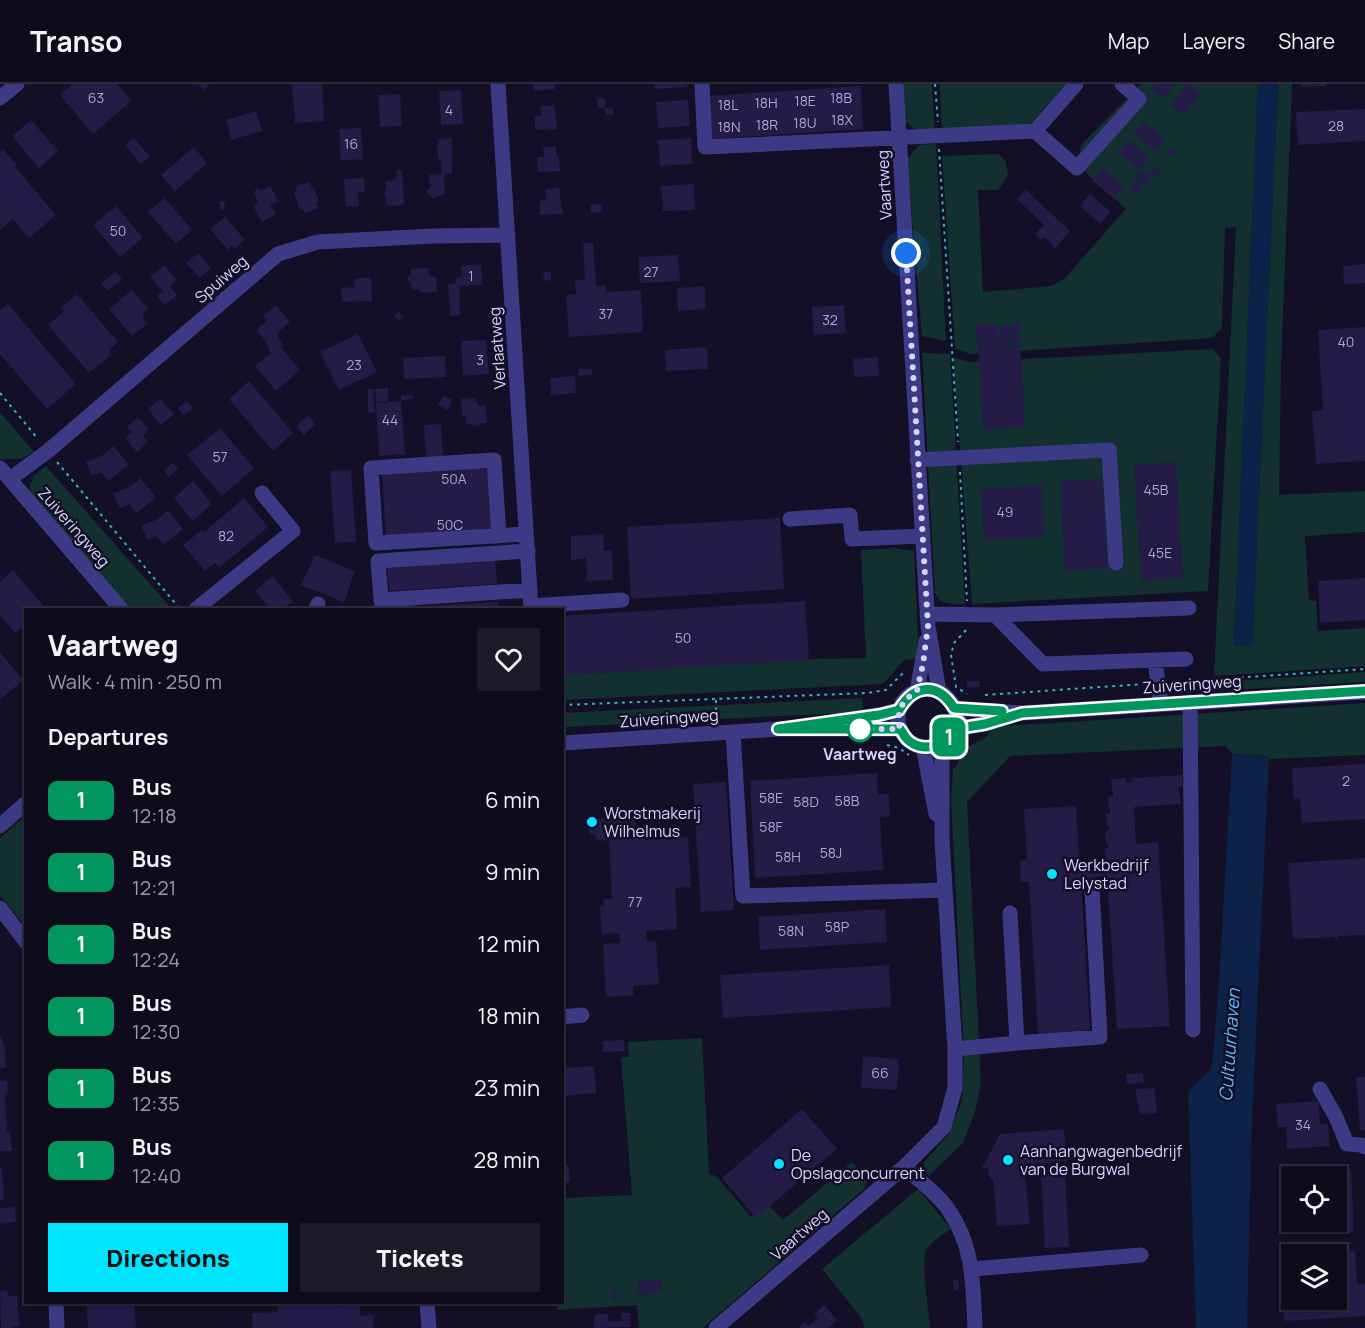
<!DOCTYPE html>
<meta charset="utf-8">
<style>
:root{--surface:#0e0b1c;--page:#1c1929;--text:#f1f3f6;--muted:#9b9ba3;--line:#2e2b3b;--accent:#00e5ff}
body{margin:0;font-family:Manrope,sans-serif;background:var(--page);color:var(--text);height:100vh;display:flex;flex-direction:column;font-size:22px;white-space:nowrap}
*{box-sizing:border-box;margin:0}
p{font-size:20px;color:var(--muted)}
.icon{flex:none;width:33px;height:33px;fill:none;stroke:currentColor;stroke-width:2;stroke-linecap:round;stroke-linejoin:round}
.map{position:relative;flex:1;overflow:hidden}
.side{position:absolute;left:24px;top:524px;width:540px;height:696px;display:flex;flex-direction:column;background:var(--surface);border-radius:0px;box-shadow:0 2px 4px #0004,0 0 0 2px var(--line)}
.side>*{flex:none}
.badge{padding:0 12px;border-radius:9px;font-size:21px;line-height:39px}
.tools{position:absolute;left:1281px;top:1082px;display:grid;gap:12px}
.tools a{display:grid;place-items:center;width:66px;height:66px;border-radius:0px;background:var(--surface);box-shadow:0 2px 4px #0004,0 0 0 2px var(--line);font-size:30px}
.you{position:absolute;width:30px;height:30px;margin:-15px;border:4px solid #fff;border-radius:50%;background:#1a73e8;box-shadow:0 0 0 9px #1a73e833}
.map>.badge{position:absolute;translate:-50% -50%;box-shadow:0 0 0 3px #fff}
h2{padding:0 24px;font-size:22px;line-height:54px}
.round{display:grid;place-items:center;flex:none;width:63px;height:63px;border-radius:0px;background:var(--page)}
.summary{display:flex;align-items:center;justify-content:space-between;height:102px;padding:0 24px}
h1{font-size:28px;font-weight:800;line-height:45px}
.cta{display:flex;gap:12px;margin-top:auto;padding:12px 24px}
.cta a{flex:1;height:69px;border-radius:0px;background:var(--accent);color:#111;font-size:24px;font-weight:800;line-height:69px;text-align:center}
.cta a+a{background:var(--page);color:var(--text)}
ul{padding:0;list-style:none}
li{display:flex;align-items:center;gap:18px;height:72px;padding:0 24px}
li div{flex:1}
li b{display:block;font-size:22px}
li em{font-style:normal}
li .badge{min-width:66px;font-weight:700;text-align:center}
header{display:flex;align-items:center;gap:36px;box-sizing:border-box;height:84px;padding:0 30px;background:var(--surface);border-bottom:2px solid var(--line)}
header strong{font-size:28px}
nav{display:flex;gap:33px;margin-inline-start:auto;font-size:21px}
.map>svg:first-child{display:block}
.green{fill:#12302f}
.water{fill:#0c2248}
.building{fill:#241b47}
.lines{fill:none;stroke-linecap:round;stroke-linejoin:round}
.path{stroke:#2fb8b0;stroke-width:2;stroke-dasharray:3 4.5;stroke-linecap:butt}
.minor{stroke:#3d3a85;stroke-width:15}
.line-casing{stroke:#fff;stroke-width:14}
.line{stroke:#00965e;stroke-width:9}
.walk{stroke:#d9d4ff;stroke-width:6;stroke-dasharray:0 10.8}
.stop-dot{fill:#fff;stroke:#00965e;stroke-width:3}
.poi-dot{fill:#00e5ff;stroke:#130f26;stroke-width:2}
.labels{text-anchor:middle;stroke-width:5;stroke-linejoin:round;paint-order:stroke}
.number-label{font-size:14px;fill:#aca6d1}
.street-label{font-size:16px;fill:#d9d4ff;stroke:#130f26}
.stop-label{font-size:16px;font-weight:bold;fill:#d9d4ff;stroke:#130f26}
.poi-label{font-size:16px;fill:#d9d4ff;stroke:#130f26;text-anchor:start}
.water-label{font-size:18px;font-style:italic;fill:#62b6ff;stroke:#130f26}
</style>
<header>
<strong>Transo</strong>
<nav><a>Map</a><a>Layers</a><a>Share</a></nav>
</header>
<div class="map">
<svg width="1365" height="1244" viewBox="0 0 1365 1244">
<rect width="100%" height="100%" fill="#130f26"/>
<path class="green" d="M903 0H932L935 48 918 49 905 37Z
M940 0H1066L1030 40 942 47Z
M1141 0H1258L1234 562H1252L1278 0H1292L1281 283 1279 411 1365 407V448L1305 452 1309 516 1316 517 1318 547 1365 544V582L1214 592 1236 143 1225 144 1222 244 1212 254 971 270 955 264 942 72 999 70 1006 78 1008 91 998 106H978L983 208 1052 202 1064 195 1126 125 1079 82 1081 61Z
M936 60 946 257 922 252 907 75 919 61Z
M1213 265 1221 275 1208 507 972 520 953 273 969 278Z
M922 269 950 270 965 520C952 520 941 522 935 509Z
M0 328 34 368 21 375H0Z
M46 382 172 525H128L28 408 34 391Z
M894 464 914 467 918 554 916 575 904 576 883 600 563 616V591L809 575 866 574 861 466Z
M1365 588V598L1175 609 1176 601Z
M862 614 863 627 841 629 566 643 563 640 562 629Z
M1365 619V671L1269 675 1268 672 1232 670 1226 662 1010 672 967 718 981 999 975 1028 963 1059 929 1092 924 1086V1078L949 1050 962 1016 964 972 951 716 953 684 956 683 965 664 987 653 991 644 1003 642Z
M25 732V842L0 811V754Z
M702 954 709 1089 717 1093 751 1133 767 1120 783 1136 852 1078 868 1095 864 1105 703 1244H639L637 1221 557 1226V1218H562V1144L566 1135 564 1114 632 1111 621 973H629L628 958Z
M918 1105 951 1145C943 1151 931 1157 926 1167 921 1180 929 1228 930 1244H865L860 1232 822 1185Z"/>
<path class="water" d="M1258 0H1278L1252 562H1234Z
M1232 670 1269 672V675L1252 1034 1247 1244H1196L1188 1008 1212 983 1219 897Z"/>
<path class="building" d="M73 0H117L131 17 93 50 60 11Z
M198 0H210L203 6Z
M292 0H322L324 37 295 39Z
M533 0H555V5L533 7Z
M655 0H687L688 3 655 5Z
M1155 0H1176L1163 15 1151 4Z
M1189 0 1201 11 1183 31 1171 21Z
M1301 0H1326V2L1301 3Z
M861 2 863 45 711 55 708 12Z
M461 6 463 40 441 41 439 7Z
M400 10 402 42 380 43 378 11Z
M597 15H605V24H597Z
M688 16 690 42 658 44 656 18Z
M554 21 557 45 535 46V32L541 31V22Z
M613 23V31H605V24Z
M1365 25V57L1298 61 1296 28Z
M256 27 262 47 231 56 226 36Z
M31 36 58 67 39 84 12 52Z
M1145 37 1165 55 1155 67 1135 49Z
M361 44 363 75 341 77 339 45Z
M134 54 150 73 141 80 125 61Z
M452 54V89L444 90 445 111 438 112 434 115 426 108 432 101 429 99V91L442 90 441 75H438L437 55Z
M691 54 692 80 660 82 658 56Z
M1129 56 1149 74 1139 86 1118 68Z
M194 63 207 79 175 107 161 91Z
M543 63H556L557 72H559L560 87 538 88 537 73H544Z
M1173 63 1177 66 1172 72 1168 68Z
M3 65 17 81 15 83 56 131 29 154 13 135 0 146V68Z
M1156 82 1160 85 1155 91 1151 87Z
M1103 84 1124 102 1113 114 1092 96Z
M397 86H402L404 120 396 122 387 121 384 107 386 106V97L395 96 397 94Z
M1140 86 1145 91 1149 87 1154 91 1144 102 1134 92Z
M364 94 365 108H358L359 122 346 123 344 95Z
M1134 97 1142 104 1136 110 1128 104Z
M310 98 312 104 314 103 319 118 316 119 318 124 306 129 299 124 294 109 298 101Z
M694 100 695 126 663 127 661 102Z
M270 102 278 117 270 121 276 130 262 138 253 122 258 119 254 108 257 104 261 107Z
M559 104 563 130 540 131V117L546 116V105Z
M1026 106 1070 147 1055 164 1044 153 1041 156 1035 150 1044 141 1017 115Z
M1090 110 1111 128 1100 140 1080 122Z
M165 114 192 146 176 160 148 128Z
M220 117H225L224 126H220Z
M601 120 602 128 591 129V121Z
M116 122 143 154 120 173 93 141Z
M225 133 245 156 234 165 232 162 228 166 210 145Z
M583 159H593L596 202 605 201 606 208 641 206 643 248 569 253 566 211 576 210 575 196H585Z
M198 169 211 184 200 194 186 179Z
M678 171 680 197 640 199 638 173Z
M481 180 483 201 459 202 460 231 450 232 448 200 456 199 455 194 462 193 461 182Z
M1365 180V199L1344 200 1343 182Z
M164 181 177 196 170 202 177 211 165 221 157 212 163 207 150 193Z
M428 184 429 192 436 193 437 208 421 209 419 205 412 206 411 199 408 197V193L411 191V185Z
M115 188 122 195 107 207 101 200Z
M543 188H551V196L544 197Z
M371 193 372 217 342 218 341 204 355 203 354 195Z
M705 202 706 225 678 227 677 204Z
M132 206 148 225 143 229V233L148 239 132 252 109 225Z
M77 210 118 258 109 266 112 270 89 289 48 241 64 227 61 224Z
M8 220 76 300 47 325 0 270V226Z
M276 221 290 238 277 249 282 260 280 262 300 286 276 307 255 282 271 269 265 256 256 246 267 237 263 232Z
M844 221 846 249 814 251 812 223Z
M398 228 404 233 400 237 394 232Z
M998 239 999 259 977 260 976 241Z
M1019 240 1020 257 1001 258 1000 241Z
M1365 243V377L1316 380 1312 327 1323 326 1318 246Z
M358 250 377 288 339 306 320 268Z
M486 256 489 290 463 292 461 257Z
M1020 259 1025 343 983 346 978 261Z
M707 263 708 285 666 287 665 266Z
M445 272 446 293 404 295 403 274Z
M878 273 879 292 854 293 853 275Z
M579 285H592V291L579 292Z
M575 292 576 309 551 311 550 294Z
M249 297 293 349 273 367 229 315Z
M388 304V317L376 318 375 305Z
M368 305H373L375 328 368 329Z
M401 311H413V315L401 316Z
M443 311 452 316 447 326 438 321Z
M475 314 478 322 486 321 487 339H481L479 342 466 340V333L462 331 461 315Z
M160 315 174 330 161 341 148 325Z
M187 317 193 324 184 331 178 324Z
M401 317 405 370 379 372 376 319Z
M308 331 316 340 304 351 296 342Z
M138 333 149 346 143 351 148 358 137 368 125 354 132 348 127 343Z
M441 340 443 372 426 373 424 341Z
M220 344 254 384 222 412 187 371Z
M113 362 129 380 109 397 101 388 92 392 86 378 103 371Z
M487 378 492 449 386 456 382 384Z
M1176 378 1183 494 1141 497 1134 381Z
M173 379 178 385 169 393 164 387Z
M351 386 356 458 335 459 330 387Z
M140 394 156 413 137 429 129 420 120 424 113 410 131 402Z
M1102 395 1108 484 1065 487 1060 398Z
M193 397 212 420 193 437 174 414Z
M1042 401 1045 453 984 456 981 405Z
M244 414 268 443 219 484 215 479 205 487 183 461 202 446 204 448Z
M168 426 183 445 164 461 156 452 148 456 141 442 158 435Z
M780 434 784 505 631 515 627 443Z
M603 450 604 467 612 466 613 496 587 497 586 474 571 476V452Z
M315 471 355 487 344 519 323 509 300 502Z
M495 474 497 500 389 507 387 481Z
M13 486 46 525H26V550L21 544 15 549 0 531V498Z
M272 492 293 517 283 525H266L269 523 255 507Z
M1365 494V536L1320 539 1318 497Z
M805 517 809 576 562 591V532Z
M498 518 499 525H407V523Z
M0 568 23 596 0 616Z
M967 597H979L980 603 967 604Z
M1365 680V735L1302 739 1300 714 1294 715 1292 684Z
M877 689 878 710H889L890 732 880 733 883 786 755 794 750 697Z
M1182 691 1183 703H1178L1181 720 1134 723 1136 760 1158 758 1170 942 1117 945 1107 791 1081 796 1090 946 1038 950 1029 798H1021L1020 777 1027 776 1024 725 1076 722 1080 783 1082 785 1106 784V781H1111V776H1106L1105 764H1108V759H1106L1105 747H1109V742H1107L1106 730 1110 729 1111 725H1109L1108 713 1113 712V707H1112L1111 695 1126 694V699L1133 698 1132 694Z
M726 698 734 826 701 828 693 700Z
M634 733 636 742 641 744V747L649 746 650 756 688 753 691 803 675 804 677 845 646 847 647 858 656 857 659 900 633 902V911L606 913 603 860 620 859 619 849 602 850 600 823 604 822 603 815H612L609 756 597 757 595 751 589 750 588 737 589 735Z
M1365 774V851L1339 852 1338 855 1335 856V853L1293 855 1288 779Z
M885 825 887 858 760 866 758 833Z
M889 881 891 923 723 934 720 891Z
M0 953H2V961H5L6 983 0 984Z
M624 956 625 967 603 968V957Z
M863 972 899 975 897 1006 861 1004Z
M594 982 596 1009 562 1012V984Z
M1143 989 1144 998 1127 1000 1126 990Z
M1356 993H1365V1046H1360Z
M7 996 8 1008 5 1009 7 1048 10 1047 12 1067H0V997Z
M1154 1004 1157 1027 1156 1029 1140 1030 1135 1005Z
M1318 1017 1320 1040H1328L1330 1062 1287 1065 1286 1043H1278L1276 1020Z
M802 1025 837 1065 756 1134 722 1094Z
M1064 1045 1067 1077 1024 1081 1030 1140 997 1142 993 1096 989 1092 988 1084H982L1000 1050Z
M562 1082H569L570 1098 562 1099Z
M0 1084H2L4 1116H0Z
M1351 1087 1354 1147 1317 1150V1145L1284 1147 1281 1095 1292 1094V1137H1336V1092H1313V1089Z
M1065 1088 1069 1163 1045 1164 1041 1089Z
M15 1123 16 1138 0 1140V1124Z
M1355 1167 1357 1200H1365V1232L1284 1237 1280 1171 1292 1170V1215H1336V1170H1327V1168Z
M661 1195 662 1208 639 1211 638 1198Z
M958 1195 959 1206 954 1207 953 1196Z
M611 1205H616L617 1216H611Z
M7 1206 8 1212H17L19 1242H12V1244H1L0 1207Z
M86 1218H134L136 1244H88Z
M277 1218H335V1223L360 1221V1232L373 1231 374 1244H253L252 1229 278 1228Z
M824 1221 837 1236 828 1244H798L805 1238 808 1242 818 1234 814 1230Z
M621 1229H630V1243L594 1244V1233L597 1230H608V1237H622Z"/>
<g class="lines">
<path class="path" d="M935 0 938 38
M939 65 958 358
M0 309 38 355
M57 378 180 525
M960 388 967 517
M966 546 954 559 951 571 956 603 967 610
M1173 598 1365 585
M985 611 1144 600
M562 621 867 609 886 606 905 587
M716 634V616
M887 661 899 664 909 671
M957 670 965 658"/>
<path class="minor" d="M498 0 531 525
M702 0 705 63 1035 47
M896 0 928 542 939 608
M1076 0 1035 47 1077 84 1139 15 1122 0
M0 14 17 0
M917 376 1109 366 1116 479
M0 384 121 525
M10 395 48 367 278 170 318 158 433 152 508 151
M790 435 850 431 852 455 923 452
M499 452 494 376 371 384 376 459 526 450
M381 516 530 506
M531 522 622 516
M196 525 293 447 262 409
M316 525 318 520
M382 525 378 477 528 467
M927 530 995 531 1189 524
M995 531 1043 580 1186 575
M1155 577 1161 620
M898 634a29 29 0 1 1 58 0a29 29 0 1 1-58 0Z
M917 607 926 557
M1190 618 1193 946
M954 624 1022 629 1365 608
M835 637 879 631 899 626
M954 645 985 640 1013 631
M733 648 743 812 945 806
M562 659 778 645H900
M923 663 936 730
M0 742 26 719
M0 824 26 858
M562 933 582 931
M1017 959 1100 953 1092 805
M955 965 1017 959 1010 829
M1320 1005 1336 1033 1347 1060 1361 1061 1365 1063
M904 1083C918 1096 937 1109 948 1125 974 1162 973 1200 975 1244
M972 1185 1141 1171
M56 1218 57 1244
M427 1218 429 1244
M716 1244 904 1083 944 1043 955 1004V965L942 756V659"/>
</g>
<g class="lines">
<defs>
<path id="line" d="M1002 627 954 624C938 598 914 600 899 626L879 631 778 645H900C903 649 905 654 909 657 926 670 945 660 954 645L985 640 1022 629 1365 607"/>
</defs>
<use href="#line" class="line-casing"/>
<use href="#line" class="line"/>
<path class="walk" d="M860 645H900C896 627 902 616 917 607L923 580 928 542 906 169"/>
</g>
<circle class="stop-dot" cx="860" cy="645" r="12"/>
<g class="poi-dot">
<circle cx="592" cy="738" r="6"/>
<circle cx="1052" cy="790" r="6"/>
<circle cx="1008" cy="1076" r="6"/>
<circle cx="779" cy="1080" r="6"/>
</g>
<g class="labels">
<g class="number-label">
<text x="96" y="19">63</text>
<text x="841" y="19">18B</text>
<text x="805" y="22">18E</text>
<text x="766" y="24">18H</text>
<text x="728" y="26">18L</text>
<text x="449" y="31">4</text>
<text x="842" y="41">18X</text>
<text x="805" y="44">18U</text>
<text x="767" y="46">18R</text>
<text x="1336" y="47">28</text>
<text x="729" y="48">18N</text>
<text x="351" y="65">16</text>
<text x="118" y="152">50</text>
<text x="651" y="193">27</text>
<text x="471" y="197">1</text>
<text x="606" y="235">37</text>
<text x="830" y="241">32</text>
<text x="1346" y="263">40</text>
<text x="480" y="281">3</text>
<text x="354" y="286">23</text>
<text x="390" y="341">44</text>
<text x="220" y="378">57</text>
<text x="454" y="400">50A</text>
<text x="1156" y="411">45B</text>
<text x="1005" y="433">49</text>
<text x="450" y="446">50C</text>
<text x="226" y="457">82</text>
<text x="1160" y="474">45E</text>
<text x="683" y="559">50</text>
<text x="1346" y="702">2</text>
<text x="771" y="719">58E</text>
<text x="847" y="722">58B</text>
<text x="806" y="723">58D</text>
<text x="771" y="748">58F</text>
<text x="831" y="774">58J</text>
<text x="788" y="778">58H</text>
<text x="635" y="823">77</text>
<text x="837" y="848">58P</text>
<text x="791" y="852">58N</text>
<text x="880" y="994">66</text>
<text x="1303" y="1046">34</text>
</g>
<g class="street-label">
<text transform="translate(884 101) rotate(-93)" y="6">Vaartweg</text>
<text transform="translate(221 195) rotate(-41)" y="6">Spuiweg</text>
<text transform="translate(497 264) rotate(-94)" y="6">Verlaatweg</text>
<text transform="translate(74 443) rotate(49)" y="6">Zuiveringweg</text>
<text transform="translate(1192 600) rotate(-4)" y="6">Zuiveringweg</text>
<text transform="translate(669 634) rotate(-4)" y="6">Zuiveringweg</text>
<text transform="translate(799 1150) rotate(-41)" y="6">Vaartweg</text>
</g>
<g class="stop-label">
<text x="860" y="676">Vaartweg</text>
</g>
<g class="poi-label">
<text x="604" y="735">Worstmakerij<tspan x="604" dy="18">Wilhelmus</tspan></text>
<text x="1064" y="787">Werkbedrijf<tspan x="1064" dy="18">Lelystad</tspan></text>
<text x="1020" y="1073">Aanhangwagenbedrijf<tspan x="1020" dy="18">van de Burgwal</tspan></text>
<text x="791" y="1077">De<tspan x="791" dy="18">Opslagconcurrent</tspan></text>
</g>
<g class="water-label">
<text transform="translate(1230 961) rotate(-86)" y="6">Cultuurhaven</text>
</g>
</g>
</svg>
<div class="tools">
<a><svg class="icon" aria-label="locate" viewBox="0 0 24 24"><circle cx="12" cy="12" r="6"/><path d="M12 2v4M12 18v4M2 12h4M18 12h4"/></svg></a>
<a><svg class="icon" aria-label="layers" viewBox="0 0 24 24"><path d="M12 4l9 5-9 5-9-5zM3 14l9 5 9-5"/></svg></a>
</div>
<div class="you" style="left:906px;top:169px"></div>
<b class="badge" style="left:949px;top:653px;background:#00965e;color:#fff">1</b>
<section class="side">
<div class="summary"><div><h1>Vaartweg</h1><p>Walk · 4 min · 250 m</p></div><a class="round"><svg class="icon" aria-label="heart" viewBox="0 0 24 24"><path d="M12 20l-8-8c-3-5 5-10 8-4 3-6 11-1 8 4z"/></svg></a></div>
<h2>Departures</h2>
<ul>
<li><span class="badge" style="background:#00965e;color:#fff">1</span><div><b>Bus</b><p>12:18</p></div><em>6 min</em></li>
<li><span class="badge" style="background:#00965e;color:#fff">1</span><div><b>Bus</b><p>12:21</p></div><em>9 min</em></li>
<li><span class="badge" style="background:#00965e;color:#fff">1</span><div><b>Bus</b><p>12:24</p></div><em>12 min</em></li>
<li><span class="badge" style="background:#00965e;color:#fff">1</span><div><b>Bus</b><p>12:30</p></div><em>18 min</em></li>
<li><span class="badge" style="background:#00965e;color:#fff">1</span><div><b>Bus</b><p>12:35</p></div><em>23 min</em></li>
<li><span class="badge" style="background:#00965e;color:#fff">1</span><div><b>Bus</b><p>12:40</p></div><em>28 min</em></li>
</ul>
<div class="cta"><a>Directions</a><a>Tickets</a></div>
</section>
</div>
